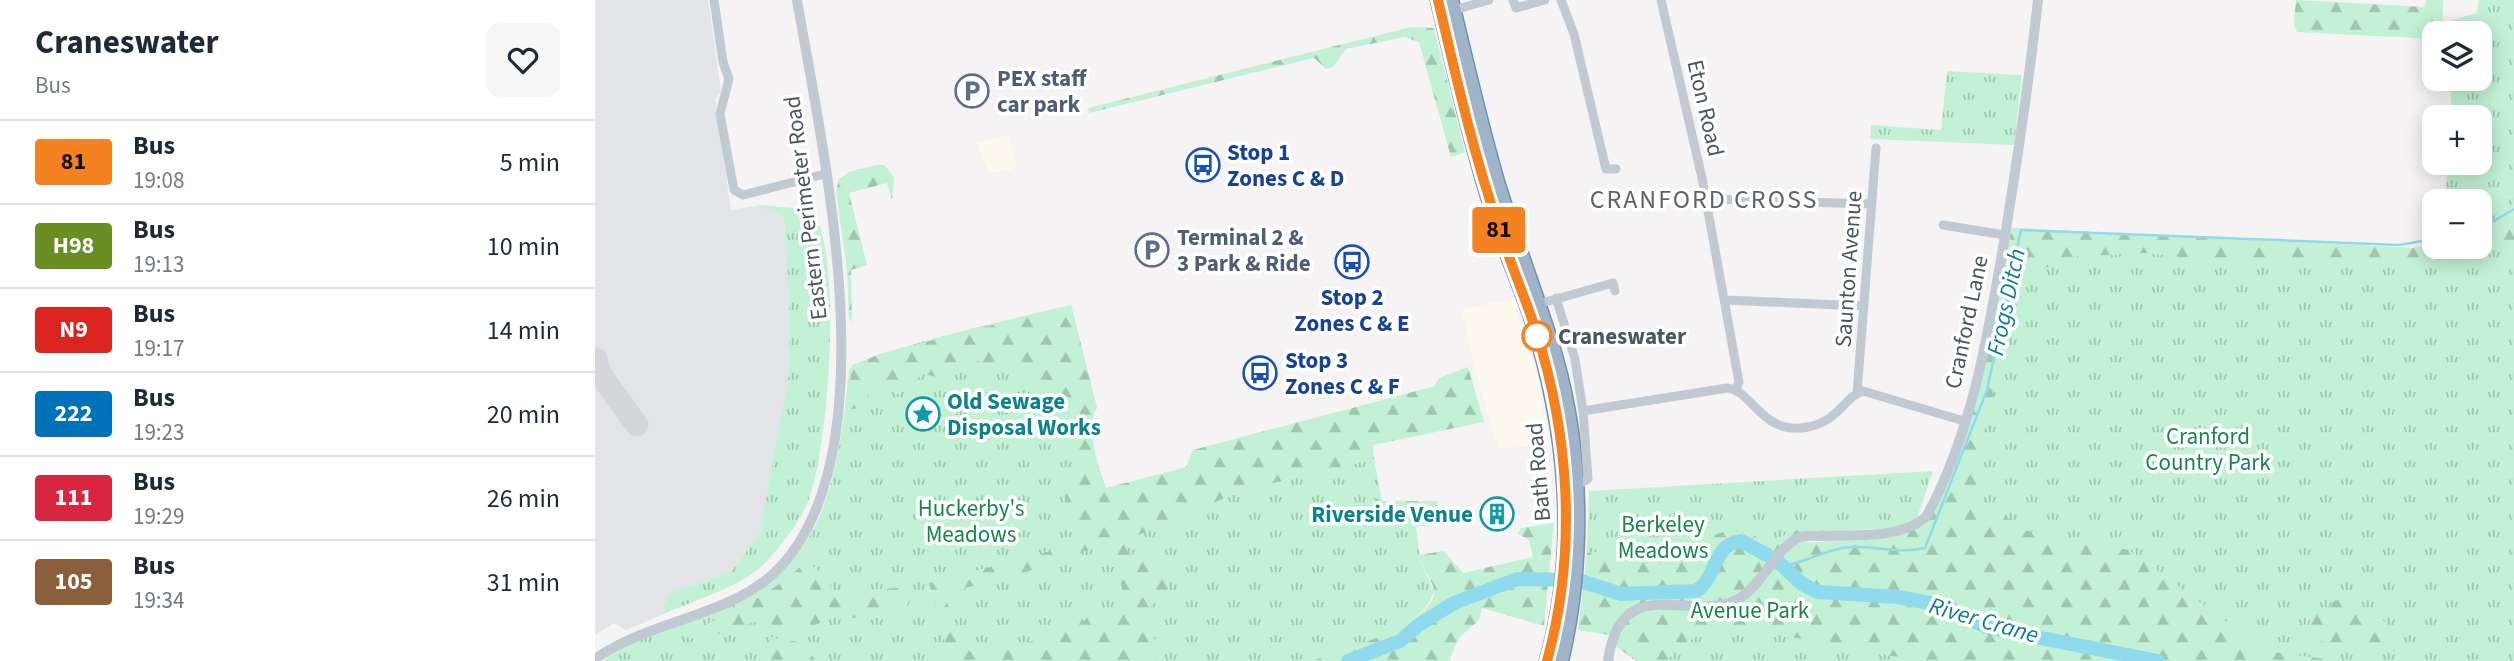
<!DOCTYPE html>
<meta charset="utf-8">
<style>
:root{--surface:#fff;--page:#f6f6f7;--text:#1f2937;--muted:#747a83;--line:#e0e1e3}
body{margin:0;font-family:"Source Sans 3",sans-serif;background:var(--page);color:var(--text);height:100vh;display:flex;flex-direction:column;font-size:26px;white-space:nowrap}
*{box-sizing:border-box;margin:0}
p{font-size:23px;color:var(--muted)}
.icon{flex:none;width:38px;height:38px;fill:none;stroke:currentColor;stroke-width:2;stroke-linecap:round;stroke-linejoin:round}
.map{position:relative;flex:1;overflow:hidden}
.panel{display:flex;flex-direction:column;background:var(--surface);width:595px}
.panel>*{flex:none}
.badge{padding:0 14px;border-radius:5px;font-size:24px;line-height:46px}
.controls{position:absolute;left:1827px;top:21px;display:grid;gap:14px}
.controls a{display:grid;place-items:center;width:70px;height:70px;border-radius:14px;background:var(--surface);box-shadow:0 4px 18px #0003;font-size:35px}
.map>.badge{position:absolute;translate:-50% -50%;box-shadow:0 0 0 4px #fff}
.round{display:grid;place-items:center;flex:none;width:74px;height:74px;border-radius:14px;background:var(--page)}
.summary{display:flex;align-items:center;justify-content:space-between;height:119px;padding:0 35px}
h1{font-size:33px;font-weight:700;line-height:52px}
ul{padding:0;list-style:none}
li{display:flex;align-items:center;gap:21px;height:84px;padding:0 35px;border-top:2px solid var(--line)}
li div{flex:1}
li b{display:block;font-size:26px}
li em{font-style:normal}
li .badge{min-width:77px;font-weight:700;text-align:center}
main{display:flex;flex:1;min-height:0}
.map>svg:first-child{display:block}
.commercial{fill:#fdf9ef}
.airport{fill:#e2e4e7}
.grass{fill:url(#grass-tufts)}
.forest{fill:url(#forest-firs)}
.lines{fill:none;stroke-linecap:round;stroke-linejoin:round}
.stream{stroke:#90daee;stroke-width:2.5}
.river{stroke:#90daee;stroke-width:14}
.taxiway{stroke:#d5d6d8;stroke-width:23}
.trunk-casing{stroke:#7690ad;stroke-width:17}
.minor{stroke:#c1cad2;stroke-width:9}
.tertiary{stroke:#c1cad2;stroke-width:10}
.trunk{stroke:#9fb4c9;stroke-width:14}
.line-casing{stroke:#fff;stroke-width:16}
.line{stroke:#f58220;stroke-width:10}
.stop-dot{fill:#fff;stroke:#f58220;stroke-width:3.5}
.labels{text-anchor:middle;stroke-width:7;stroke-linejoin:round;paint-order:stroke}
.service-label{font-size:23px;font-weight:bold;fill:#4e5e75;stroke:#fff;text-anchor:start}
.street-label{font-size:23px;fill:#4a5661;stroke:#fff}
.transit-label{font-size:23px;font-weight:bold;fill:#164399;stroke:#fff;text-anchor:start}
.stop-label{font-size:23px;font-weight:bold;fill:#4a5661;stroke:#fff;text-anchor:start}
.culture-label{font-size:23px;font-weight:bold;fill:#0d838f;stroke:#fff;text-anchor:start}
.park-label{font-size:23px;fill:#17864f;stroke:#fff}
.water-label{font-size:24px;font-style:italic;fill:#0c7c9b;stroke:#fff}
.quarter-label{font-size:26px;letter-spacing:2px;fill:#5f6368;stroke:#fff}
</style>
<main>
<section class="panel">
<div class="summary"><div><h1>Craneswater</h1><p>Bus</p></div><a class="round"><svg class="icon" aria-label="heart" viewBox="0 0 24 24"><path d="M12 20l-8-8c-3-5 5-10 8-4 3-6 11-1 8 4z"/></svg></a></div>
<ul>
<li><span class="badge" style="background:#f58220;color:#111">81</span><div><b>Bus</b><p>19:08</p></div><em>5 min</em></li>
<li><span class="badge" style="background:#6b8e23;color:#fff">H98</span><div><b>Bus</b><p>19:13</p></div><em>10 min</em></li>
<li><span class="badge" style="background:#dc241f;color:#fff">N9</span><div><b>Bus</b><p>19:17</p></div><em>14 min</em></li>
<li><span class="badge" style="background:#0072bc;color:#fff">222</span><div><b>Bus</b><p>19:23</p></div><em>20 min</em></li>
<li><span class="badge" style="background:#d7263d;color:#fff">111</span><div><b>Bus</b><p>19:29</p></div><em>26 min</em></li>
<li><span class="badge" style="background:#8b5e3c;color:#fff">105</span><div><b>Bus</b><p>19:34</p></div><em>31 min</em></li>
</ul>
</section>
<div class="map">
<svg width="1919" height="661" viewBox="0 0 1919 661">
<defs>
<pattern id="grass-tufts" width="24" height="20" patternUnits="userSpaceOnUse" patternTransform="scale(1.75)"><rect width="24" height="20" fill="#c3f1d5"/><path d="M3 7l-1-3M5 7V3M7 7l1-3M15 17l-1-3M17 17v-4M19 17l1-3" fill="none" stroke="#a0c6b0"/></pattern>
<pattern id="forest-firs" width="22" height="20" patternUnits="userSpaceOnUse" patternTransform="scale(1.75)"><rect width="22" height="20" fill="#c3f1d5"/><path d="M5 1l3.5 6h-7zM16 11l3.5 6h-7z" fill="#a0c6b0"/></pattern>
</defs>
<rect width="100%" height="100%" fill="#f5f3f3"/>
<path class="commercial" d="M414 135 422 166 416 170 394 173 381 142Z
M918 298 944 382 956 446 903 448 879 366 867 310Z"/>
<path class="airport" d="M0 0H113L126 91 120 99 136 210 165 205 189 217 194 297V374L189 413 165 534 136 572 76 592 68 606 71 613 31 630 19 623 0 635Z"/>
<path class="grass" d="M1884 0H1919V661H1670L1214 543 1301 536 1328 524 1384 387 1417 228 1818 248 1839 243V247H1885V230L1901 220 1885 229V201H1850L1853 163H1885V117H1855L1857 79H1885V33H1847L1849 22 1882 13Z
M1352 71 1427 75 1419 145 1275 139 1276 125 1346 130Z
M164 205 198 208 221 216C246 269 234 438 215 496 208 519 187 544 171 562 147 587 102 599 71 613L68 606 76 592 136 572 165 533 194 374V297L189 217Z
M476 305 502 408C485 434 519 512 528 541L649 490 779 459 787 501H842L845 524 821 527 825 561 839 591C827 632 752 649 716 661H8C43 635 87 626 126 610 234 566 243 472 254 370 265 352 444 313 476 305Z
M1338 471 1322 518 1301 528 1205 533 1186 546 991 577 994 491Z
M987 611 1549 661H1041L1022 647 1015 635 983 630Z"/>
<path class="forest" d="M1701 0 1830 7 1831 0H1848L1847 33H1839V39L1702 32 1699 24Z
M816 27 839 28 870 152 856 157 824 42 809 37 751 49 738 67 731 69 719 58 494 113 493 108Z
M281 165H289L299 177 297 200 292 183 254 193 272 265 256 270 257 322 254 318 252 270 241 191 244 179 254 172Z
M1919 210V240L1828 263 1594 258 1550 253 1470 257 1419 286 1408 353 1384 454 1388 499 1429 530 1534 550 1671 651 1746 661H1324L1181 634 1118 627 1082 648 1072 661C1043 661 1031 661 1015 635L983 630 992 553 1108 539 1137 529 1175 541 1202 530 1214 543 1301 536 1328 524 1346 496 1407 275 1417 228 1818 248 1839 243V247H1885V230Z
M476 305 502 408C488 429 504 466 511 488L591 467 598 450 840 386 844 378 873 367 889 422 778 445 779 459 649 490 529 541 534 554 563 558 572 576V599L555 605 562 661H386L531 604 515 542 501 544 474 560 348 594 371 647 384 661H350V644L334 583 480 545 470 499 485 437 483 410 470 402 458 384 384 361 373 363 356 380 328 374 303 394 281 383 272 385 275 406 252 410 257 365 288 353Z
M779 498 787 501H842L845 524 821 526 812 515 783 507Z
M959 523 949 626 887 608 884 620 864 638 854 661H716C740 653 844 623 839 590 837 578 826 568 824 555L849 551 868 573 938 557 934 540 923 534 926 528Z
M212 560 231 579 239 592 317 587 314 605 271 618H237L208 630 159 622 108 639 86 637C131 614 176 597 212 560Z
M1745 599 1757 600 1807 633 1803 651C1778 652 1737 651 1716 635L1714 624 1719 609H1723L1724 615 1733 614 1737 602Z
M175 637 208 643 221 661H176Z"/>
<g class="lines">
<path class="stream" d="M1885 229 1919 209
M1189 566C1210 562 1227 552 1247 548 1271 543 1301 555 1330 548L1392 390 1426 230 1804 245 1839 239"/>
<path class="river" d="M1181 560 1207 584 1223 592 1302 597 1335 603 1395 628 1563 661
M753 661 805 641 825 624 859 603 922 579 983 580 1026 594 1101 591C1123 578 1116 545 1146 541L1174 556"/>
<path class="taxiway" d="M1 359 5 374 42 425"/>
<defs>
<path id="trunk" d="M843 0C861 77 879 156 904 231 916 266 932 300 942 336 973 442 982 554 952 661
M856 0C871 62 885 124 903 185 921 243 943 299 960 356 988 454 989 563 966 661"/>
</defs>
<use href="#trunk" class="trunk-casing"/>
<path class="minor" d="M119 0 128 62 134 79 125 114 139 190 148 195 230 174
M918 0 921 8 950 0
M966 0 979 34 1011 169H1021
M1066 0 1107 178 1144 382 1141 389
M856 11 894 0
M1111 199 1277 204
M1348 225 1410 235
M961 298 980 359 988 411 993 479 981 486
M1130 300 1269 306
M940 305 1018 283 1020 291
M1262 393 1281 148
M988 411 1132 388C1159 391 1166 436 1213 427 1244 421 1249 397 1268 391L1369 421"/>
<path class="tertiary" d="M0 659C53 621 130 617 177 575 300 463 227 147 202 0
M1013 661C1026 567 1098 626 1145 598 1168 584 1182 546 1205 537 1211 535 1221 536 1227 536 1260 534 1303 540 1331 517 1377 434 1393 335 1409 242 1422 162 1434 81 1443 0"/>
<use href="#trunk" class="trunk"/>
</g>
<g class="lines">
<defs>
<path id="line" d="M843 0C861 77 879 156 905 231 916 265 930 297 941 331 975 437 982 553 952 661"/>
</defs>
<use href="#line" class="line-casing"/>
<use href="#line" class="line"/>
</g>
<defs>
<symbol id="parking-ring" viewBox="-11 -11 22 22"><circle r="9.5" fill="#fff" stroke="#5c6f8a" stroke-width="1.5"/><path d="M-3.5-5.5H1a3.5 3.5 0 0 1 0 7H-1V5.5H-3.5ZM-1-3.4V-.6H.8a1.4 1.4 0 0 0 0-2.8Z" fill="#5c6f8a"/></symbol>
<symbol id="bus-ring" viewBox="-11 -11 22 22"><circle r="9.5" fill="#fff" stroke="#1a4fb4" stroke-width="1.5"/><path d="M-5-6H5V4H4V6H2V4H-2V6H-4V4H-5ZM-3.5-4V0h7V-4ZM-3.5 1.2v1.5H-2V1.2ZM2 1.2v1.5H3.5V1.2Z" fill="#1a4fb4"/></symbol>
<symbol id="sight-ring" viewBox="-11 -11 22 22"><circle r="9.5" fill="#fff" stroke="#0f9aa8" stroke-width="1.5"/><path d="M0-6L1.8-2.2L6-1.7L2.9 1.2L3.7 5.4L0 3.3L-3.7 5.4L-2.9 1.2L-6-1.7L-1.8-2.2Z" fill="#0f9aa8"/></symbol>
<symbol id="building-ring" viewBox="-11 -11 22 22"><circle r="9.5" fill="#fff" stroke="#0f9aa8" stroke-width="1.5"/><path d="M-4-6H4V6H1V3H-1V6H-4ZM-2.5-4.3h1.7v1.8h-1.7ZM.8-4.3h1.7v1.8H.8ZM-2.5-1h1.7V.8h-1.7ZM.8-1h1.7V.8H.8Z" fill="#0f9aa8"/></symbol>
</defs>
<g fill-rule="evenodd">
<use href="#parking-ring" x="358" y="72" width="38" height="38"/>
<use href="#bus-ring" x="589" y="146" width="38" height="38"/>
<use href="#parking-ring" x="538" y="231" width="38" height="38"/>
<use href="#bus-ring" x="738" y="243" width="38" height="38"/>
<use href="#bus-ring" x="646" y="354" width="38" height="38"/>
<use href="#sight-ring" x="309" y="395" width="38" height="38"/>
<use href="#building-ring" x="883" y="495" width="38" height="38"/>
</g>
<circle class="stop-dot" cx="942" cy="336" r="14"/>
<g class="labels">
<g class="service-label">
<text x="402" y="86">PEX staff<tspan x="402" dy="26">car park</tspan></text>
<text x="582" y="245">Terminal 2 &amp;<tspan x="582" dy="26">3 Park &amp; Ride</tspan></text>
</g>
<g class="street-label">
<text transform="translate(1111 108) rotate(77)" y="8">Eton Road</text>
<text transform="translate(210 208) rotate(-97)" y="8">Eastern Perimeter Road</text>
<text transform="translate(1253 269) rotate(-86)" y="8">Saunton Avenue</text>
<text transform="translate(1371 322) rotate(-78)" y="8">Cranford Lane</text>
<text transform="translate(943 472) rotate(-95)" y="8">Bath Road</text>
</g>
<g class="transit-label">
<text x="632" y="160">Stop 1<tspan x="632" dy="26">Zones C &amp; D</tspan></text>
<text x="757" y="305" text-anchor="middle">Stop 2<tspan x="757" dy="26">Zones C &amp; E</tspan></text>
<text x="690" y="368">Stop 3<tspan x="690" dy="26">Zones C &amp; F</tspan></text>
</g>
<g class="stop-label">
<text x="963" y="344">Craneswater</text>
</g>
<g class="culture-label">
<text x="352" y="409">Old Sewage<tspan x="352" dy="26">Disposal Works</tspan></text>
<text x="878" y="522" text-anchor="end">Riverside Venue</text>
</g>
<g class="park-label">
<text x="1613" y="444">Cranford<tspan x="1613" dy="26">Country Park</tspan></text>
<text x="376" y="516">Huckerby's<tspan x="376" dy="26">Meadows</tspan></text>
<text x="1068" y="532">Berkeley<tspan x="1068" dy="26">Meadows</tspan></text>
<text x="1155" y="618">Avenue Park</text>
</g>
<g class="water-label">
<text transform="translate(1411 302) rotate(-78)" y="8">Frogs Ditch</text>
<text transform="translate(1389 620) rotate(16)" y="8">River Crane</text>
</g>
<g class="quarter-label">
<text x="1109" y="208">CRANFORD CROSS</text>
</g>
</g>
</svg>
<div class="controls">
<a><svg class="icon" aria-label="layers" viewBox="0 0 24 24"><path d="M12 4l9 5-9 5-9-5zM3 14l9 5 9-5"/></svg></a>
<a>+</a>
<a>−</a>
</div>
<b class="badge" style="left:904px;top:230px;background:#f58220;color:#111">81</b>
</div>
</main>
